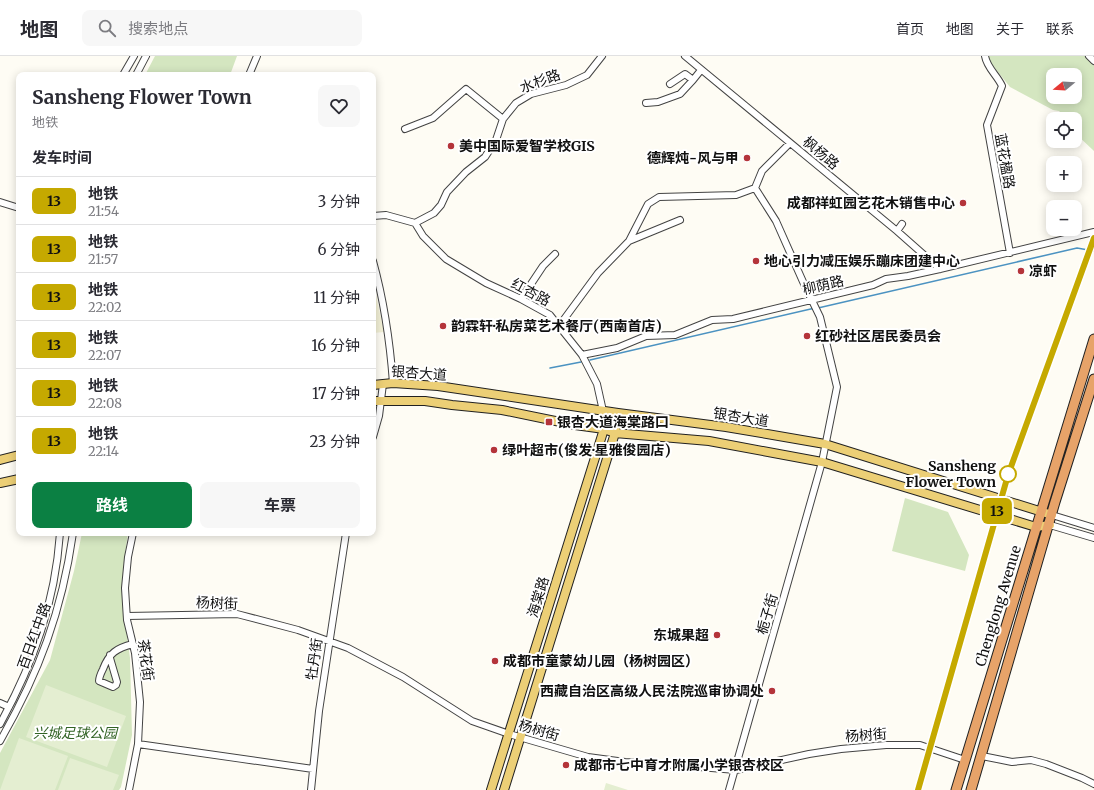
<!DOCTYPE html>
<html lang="zh">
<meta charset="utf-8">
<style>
:root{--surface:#fff;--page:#f7f7f7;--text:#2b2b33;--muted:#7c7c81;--line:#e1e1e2;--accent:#0b8043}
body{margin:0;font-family:Merriweather,"Noto Sans SC",serif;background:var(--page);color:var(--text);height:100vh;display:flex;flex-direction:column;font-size:15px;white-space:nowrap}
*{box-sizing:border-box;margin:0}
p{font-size:13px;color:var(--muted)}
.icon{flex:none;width:22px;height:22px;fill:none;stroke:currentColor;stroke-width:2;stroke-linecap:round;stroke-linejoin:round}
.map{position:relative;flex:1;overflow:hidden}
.sheet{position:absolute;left:16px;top:16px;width:360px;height:464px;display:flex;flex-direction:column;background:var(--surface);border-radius:8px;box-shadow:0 2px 10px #0003}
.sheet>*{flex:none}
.badge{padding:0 8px;border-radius:6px;font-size:14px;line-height:26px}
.needle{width:26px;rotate:252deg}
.buttons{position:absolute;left:1046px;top:12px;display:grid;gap:8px}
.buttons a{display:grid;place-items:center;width:36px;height:36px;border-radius:8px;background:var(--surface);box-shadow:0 2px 10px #0003;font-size:20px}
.map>.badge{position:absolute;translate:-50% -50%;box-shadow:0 0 0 2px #fff}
h2{padding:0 16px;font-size:15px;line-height:36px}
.round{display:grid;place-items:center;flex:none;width:42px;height:42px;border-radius:8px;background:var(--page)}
.headline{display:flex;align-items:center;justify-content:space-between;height:68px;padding:0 16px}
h1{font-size:19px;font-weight:700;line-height:30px}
.action{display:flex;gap:8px;margin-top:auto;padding:8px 16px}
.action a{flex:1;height:46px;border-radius:8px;background:var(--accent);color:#fff;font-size:16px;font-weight:700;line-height:46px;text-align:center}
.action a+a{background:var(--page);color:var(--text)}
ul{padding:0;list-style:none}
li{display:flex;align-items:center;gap:12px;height:48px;padding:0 16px;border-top:1px solid var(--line)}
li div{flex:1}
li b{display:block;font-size:15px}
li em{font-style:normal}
li .badge{min-width:44px;font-weight:700;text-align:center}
header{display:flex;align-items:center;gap:24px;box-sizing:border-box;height:56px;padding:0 20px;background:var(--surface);border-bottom:1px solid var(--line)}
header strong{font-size:19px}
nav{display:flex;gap:22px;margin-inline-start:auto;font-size:14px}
.search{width:280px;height:36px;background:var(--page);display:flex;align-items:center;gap:10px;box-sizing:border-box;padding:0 14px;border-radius:8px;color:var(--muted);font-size:15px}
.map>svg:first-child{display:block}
.farmland{fill:#f2f0d6}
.green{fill:#d4e6c0;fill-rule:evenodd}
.pitch{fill:#e4eed1}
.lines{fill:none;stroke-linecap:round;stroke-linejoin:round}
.stream{stroke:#4b92c1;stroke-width:1.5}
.minor-casing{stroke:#434343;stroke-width:8}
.major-casing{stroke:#212121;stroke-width:10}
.highway-casing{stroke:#212121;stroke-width:11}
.minor{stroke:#fff;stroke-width:6}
.major{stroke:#eccf76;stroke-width:8}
.highway{stroke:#e7a369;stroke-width:9}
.line-casing{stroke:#fff;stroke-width:9}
.line{stroke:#c5a900;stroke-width:6}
.poi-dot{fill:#b4343a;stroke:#fff;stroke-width:1.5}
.stop-dot{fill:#fff;stroke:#c5a900;stroke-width:2}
.labels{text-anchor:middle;stroke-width:4;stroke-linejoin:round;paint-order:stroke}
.street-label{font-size:14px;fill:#101010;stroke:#fff}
.poi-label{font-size:14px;font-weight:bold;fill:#101010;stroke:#fff;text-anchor:start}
.stop-label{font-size:14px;font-weight:bold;fill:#101010;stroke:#fff;text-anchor:end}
.park-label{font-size:14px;font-style:italic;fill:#326325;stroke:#fff}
</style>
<header>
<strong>地图</strong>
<div class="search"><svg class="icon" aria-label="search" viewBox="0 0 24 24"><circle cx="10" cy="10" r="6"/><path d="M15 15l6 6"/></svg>搜索地点</div>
<nav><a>首页</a><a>地图</a><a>关于</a><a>联系</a></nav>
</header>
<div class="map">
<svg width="1094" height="734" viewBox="0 0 1094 734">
<rect width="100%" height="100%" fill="#fefcf4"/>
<path class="farmland" d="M373 225 384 276 373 277Z"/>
<path class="green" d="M155 0H237L230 19H145Z
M988 0H1086L1094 9V95L1076 78 1075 63H1067L1059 55 1053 54 1010 31 989 5ZM1053 19H1075V41H1053Z
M905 442 948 456 969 499 965 515 892 495Z
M82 477H128L123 513V552L130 602 132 679 121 731 119 734H0V697L50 604 74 515Z"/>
<path class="pitch" d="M46 629 126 660 107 711 26 681Z
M19 682 68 700 55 734H0Z
M70 702 119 719 113 734H58Z
M606 727 628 734H604Z"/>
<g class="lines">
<path class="stream" d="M818 252 1077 192 1094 195
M590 304 815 252
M550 312 581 306"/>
<defs>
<path id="minor" d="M685 0 897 175 940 213
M985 0C987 12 997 19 1002 30L987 69 1010 197
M1089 0 1094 5
M123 19 134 0
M136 19 146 0
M249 19 257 0
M670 28 685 18 693 24 701 14
M646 47 658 46 680 38 693 24
M405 73 433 62 466 33 503 63
M0 146 19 152
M373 160 386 159 415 167
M415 167 423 180 446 203 486 227 521 243 550 259 582 299 597 328 603 355
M415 167 434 157 441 149 447 136 466 116 485 101 496 84 503 63 516 47 531 38 566 29 587 19 602 0
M897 175 902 168
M629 185 648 148 659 141 736 139 755 132
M373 205C384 245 390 286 393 327
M521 243 543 210 555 198
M559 270 598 217 629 185 680 164
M582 299 617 292 646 280 675 279 712 264 733 263 873 229 886 223 908 220 940 213 1094 176
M373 381 379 360 383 328
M1052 459 1094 472
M1050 469 1094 482
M127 560 237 558 298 574 348 592 403 621 472 665 509 678 588 701 625 706 674 709 736 714 809 698 841 693 886 689H920L965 704
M110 599V602L117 626 116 629 113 631 99 625C99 621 101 617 103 613 109 597 117 592 133 588
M0 647 9 651
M0 668C34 606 55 547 60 477
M0 685C39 617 62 555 73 477
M138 688 313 713
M982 700 1012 706 1031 704 1046 708 1082 722 1094 728
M129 734 138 688 140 646 135 597 127 564 125 532 128 501 133 477
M311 734 319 655 346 477
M729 734 822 406 837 331 820 261 804 228 776 165 755 132 762 115 790 87"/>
<path id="major" d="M373 329 393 327 438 330 618 357 726 371 825 388 1052 459
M373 345H425L452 349 502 354 575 369 604 373 615 377 709 385 822 406 1036 471 1050 469
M0 404 19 399
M0 427 19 423
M491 734 604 373 603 355
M504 734 615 377 618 357"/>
<path id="highway" d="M956 734 1094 283
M971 734 1055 446 1094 323"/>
</defs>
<use href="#minor" class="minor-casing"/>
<use href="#major" class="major-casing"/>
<use href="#highway" class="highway-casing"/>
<use href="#minor" class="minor"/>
<use href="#major" class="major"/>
<use href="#highway" class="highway"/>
</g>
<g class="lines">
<defs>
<path id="line" d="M918 734 1008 419 1094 182"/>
</defs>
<use href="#line" class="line-casing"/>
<use href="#line" class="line"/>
</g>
<g class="poi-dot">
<circle cx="451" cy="90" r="4"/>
<circle cx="747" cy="102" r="4"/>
<circle cx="963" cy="147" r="4"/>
<circle cx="756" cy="205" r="4"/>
<circle cx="1021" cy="215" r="4"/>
<circle cx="443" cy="270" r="4"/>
<circle cx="807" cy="280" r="4"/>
<rect x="545" y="362" width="8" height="8" rx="2"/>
<circle cx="494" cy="394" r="4"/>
<circle cx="717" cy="579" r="4"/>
<circle cx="495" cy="605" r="4"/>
<circle cx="772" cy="635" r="4"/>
<circle cx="566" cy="709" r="4"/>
</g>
<circle class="stop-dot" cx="1008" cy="418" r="8"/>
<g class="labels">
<g class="street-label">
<text transform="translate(540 25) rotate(-20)" y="5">水杉路</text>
<text transform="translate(821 97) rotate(40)" y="5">枫杨路</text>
<text transform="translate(1005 105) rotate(80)" y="5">蓝花楹路</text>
<text transform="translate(823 229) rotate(-13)" y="5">柳荫路</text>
<text transform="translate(531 236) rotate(28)" y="5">红杏路</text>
<text transform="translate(419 317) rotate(4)" y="5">银杏大道</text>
<text transform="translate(741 361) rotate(9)" y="5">银杏大道</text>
<text transform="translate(538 541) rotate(-73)" y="5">海棠路</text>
<text transform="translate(217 547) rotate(2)" y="5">杨树街</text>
<text transform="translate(998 550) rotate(-73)" y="5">Chenglong Avenue</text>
<text transform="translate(767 558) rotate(-74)" y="5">栀子街</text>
<text transform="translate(34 580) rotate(-70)" y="5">百日红中路</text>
<text transform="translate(314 603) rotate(-82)" y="5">牡丹街</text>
<text transform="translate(146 604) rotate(82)" y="5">茶花街</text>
<text transform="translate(539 674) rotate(16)" y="5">杨树街</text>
<text transform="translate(866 679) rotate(-4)" y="5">杨树街</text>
</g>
<g class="poi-label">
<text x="459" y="95">美中国际爱智学校GIS</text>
<text x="739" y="107" text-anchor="end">德辉炖-风与甲</text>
<text x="955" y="152" text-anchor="end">成都祥虹园艺花木销售中心</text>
<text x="764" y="210">地心引力减压娱乐蹦床团建中心</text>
<text x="1029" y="220">凉虾</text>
<text x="451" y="275">韵霖轩·私房菜艺术餐厅(西南首店)</text>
<text x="815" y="285">红砂社区居民委员会</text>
<text x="557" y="371">银杏大道海棠路口</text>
<text x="502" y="399">绿叶超市(俊发·星雅俊园店)</text>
<text x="709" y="584" text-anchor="end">东城果超</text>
<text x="503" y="610">成都市童蒙幼儿园（杨树园区）</text>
<text x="764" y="640" text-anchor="end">西藏自治区高级人民法院巡审协调处</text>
<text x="574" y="714">成都市七中育才附属小学银杏校区</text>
</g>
<g class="stop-label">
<text x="996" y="415">Sansheng<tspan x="996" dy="16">Flower Town</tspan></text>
</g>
<g class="park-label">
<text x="75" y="682">兴城足球公园</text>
</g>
</g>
</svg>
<div class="buttons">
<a><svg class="needle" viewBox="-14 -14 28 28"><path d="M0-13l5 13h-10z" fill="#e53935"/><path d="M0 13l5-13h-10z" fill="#7c7c81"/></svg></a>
<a><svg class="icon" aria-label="locate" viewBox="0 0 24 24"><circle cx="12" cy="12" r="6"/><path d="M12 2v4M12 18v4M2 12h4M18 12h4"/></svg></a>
<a>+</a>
<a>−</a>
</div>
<b class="badge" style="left:997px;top:455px;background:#c5a900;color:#111">13</b>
<section class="sheet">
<div class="headline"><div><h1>Sansheng Flower Town</h1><p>地铁</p></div><a class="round"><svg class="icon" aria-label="heart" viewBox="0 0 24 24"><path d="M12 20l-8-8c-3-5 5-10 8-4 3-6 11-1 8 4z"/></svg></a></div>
<h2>发车时间</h2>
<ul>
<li><span class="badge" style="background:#c5a900;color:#111">13</span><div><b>地铁</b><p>21:54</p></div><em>3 分钟</em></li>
<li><span class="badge" style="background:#c5a900;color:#111">13</span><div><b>地铁</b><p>21:57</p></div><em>6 分钟</em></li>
<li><span class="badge" style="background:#c5a900;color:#111">13</span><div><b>地铁</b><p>22:02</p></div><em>11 分钟</em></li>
<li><span class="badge" style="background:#c5a900;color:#111">13</span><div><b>地铁</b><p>22:07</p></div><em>16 分钟</em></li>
<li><span class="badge" style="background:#c5a900;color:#111">13</span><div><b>地铁</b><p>22:08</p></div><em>17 分钟</em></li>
<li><span class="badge" style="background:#c5a900;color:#111">13</span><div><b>地铁</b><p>22:14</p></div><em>23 分钟</em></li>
</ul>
<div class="action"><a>路线</a><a>车票</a></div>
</section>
</div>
